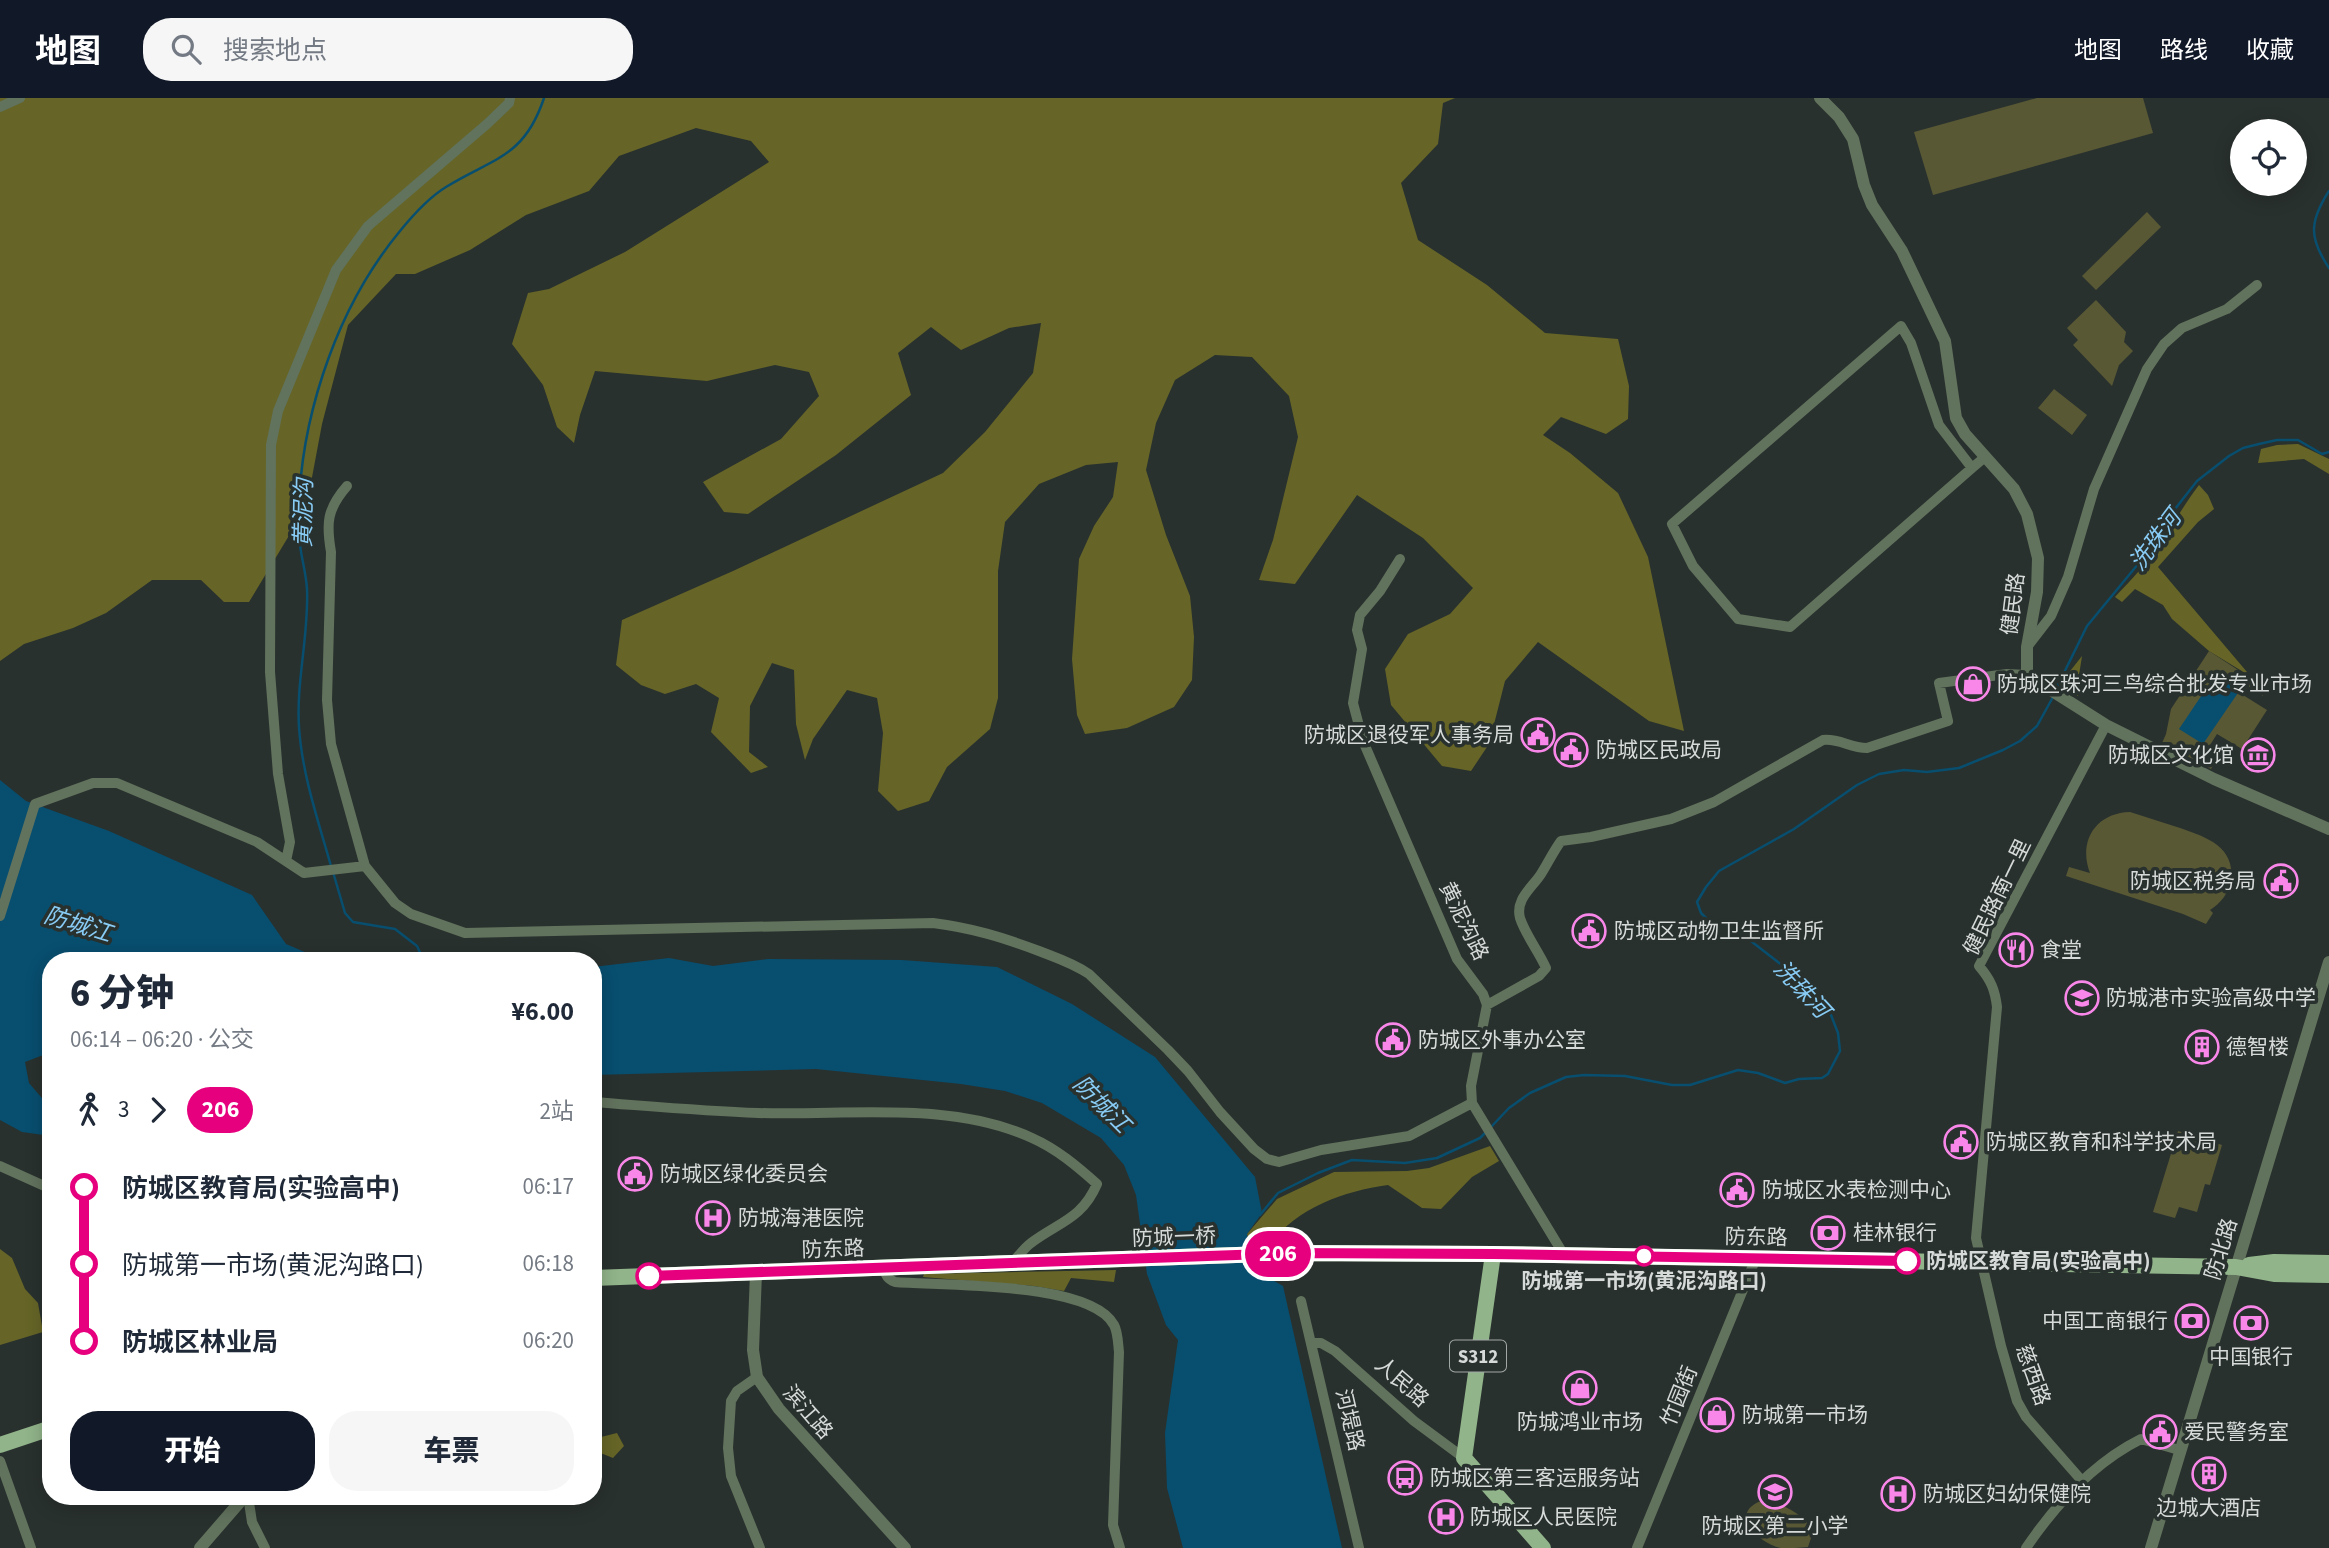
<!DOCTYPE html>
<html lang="zh">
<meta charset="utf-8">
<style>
:root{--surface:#fff;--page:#f6f6f7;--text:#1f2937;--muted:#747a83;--accent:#111827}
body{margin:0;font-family:"Source Sans 3","Noto Sans SC",sans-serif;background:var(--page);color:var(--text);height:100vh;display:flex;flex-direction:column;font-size:26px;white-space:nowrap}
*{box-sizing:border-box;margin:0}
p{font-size:23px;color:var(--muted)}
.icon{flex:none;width:38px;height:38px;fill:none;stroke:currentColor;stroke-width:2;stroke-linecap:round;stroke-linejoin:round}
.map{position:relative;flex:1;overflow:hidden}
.drawer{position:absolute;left:42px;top:854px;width:560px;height:553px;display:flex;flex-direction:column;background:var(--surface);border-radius:28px;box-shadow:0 4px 18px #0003}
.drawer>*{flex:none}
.badge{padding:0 14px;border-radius:23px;font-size:24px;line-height:46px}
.fabs{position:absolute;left:2230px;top:21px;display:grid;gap:14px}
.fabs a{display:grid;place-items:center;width:77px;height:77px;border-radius:50%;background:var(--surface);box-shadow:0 4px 18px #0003;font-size:35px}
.map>.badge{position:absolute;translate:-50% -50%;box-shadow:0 0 0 4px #fff}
.legs{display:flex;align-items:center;gap:10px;height:77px;padding:0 28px;font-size:23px}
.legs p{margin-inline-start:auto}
.headline{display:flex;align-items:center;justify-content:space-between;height:119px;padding:0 28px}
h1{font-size:38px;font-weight:800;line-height:52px}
.button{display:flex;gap:14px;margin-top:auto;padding:14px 28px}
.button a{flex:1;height:80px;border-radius:28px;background:var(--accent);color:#fff;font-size:28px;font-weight:800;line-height:80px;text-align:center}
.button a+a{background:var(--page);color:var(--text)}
ul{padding:0 28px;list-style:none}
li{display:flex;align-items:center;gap:24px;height:77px;font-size:26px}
li i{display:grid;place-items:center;width:10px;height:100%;margin:0 9px;background:currentColor}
li i::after{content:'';width:18px;height:18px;margin:-9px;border:5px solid;border-radius:50%;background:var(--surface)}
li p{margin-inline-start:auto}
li:first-child i{background:linear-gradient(#0000 50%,currentColor 0)}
li:last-child i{background:linear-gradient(currentColor 50%,#0000 0)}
header{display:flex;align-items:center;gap:42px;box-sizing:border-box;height:98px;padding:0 35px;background:var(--accent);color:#fff}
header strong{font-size:33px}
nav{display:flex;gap:38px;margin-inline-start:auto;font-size:24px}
.search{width:490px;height:63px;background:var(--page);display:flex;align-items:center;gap:18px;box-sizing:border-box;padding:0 24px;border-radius:28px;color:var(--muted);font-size:26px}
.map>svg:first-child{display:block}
.green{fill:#585835}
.forest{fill:#666527}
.water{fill:#084e6f}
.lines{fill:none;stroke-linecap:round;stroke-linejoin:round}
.stream{stroke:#084e6f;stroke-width:2.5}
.minor{stroke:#61725d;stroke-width:10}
.tertiary{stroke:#61725d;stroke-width:12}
.primary{stroke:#91b48a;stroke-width:16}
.line-1-casing{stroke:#fff;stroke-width:16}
.line-1{stroke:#e6007e;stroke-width:10}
.stop-1-dot{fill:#fff;stroke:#e6007e;stroke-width:3.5}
.labels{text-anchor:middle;stroke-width:7;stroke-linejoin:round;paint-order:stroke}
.shield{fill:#29312e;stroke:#a2a8a6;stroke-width:2}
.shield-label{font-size:19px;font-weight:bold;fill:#d6dbd9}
.street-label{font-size:21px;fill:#d6dbd9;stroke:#29312e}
.poi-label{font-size:21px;fill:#d6dbd9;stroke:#29312e;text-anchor:start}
.stop-label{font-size:21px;font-weight:bold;fill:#d6dbd9;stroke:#29312e;text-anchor:start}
.water-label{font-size:23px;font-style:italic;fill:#88ccf6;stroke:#29312e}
</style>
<header>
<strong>地图</strong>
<div class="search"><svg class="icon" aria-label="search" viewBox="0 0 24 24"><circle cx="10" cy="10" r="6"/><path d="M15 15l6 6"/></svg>搜索地点</div>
<nav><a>地图</a><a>路线</a><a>收藏</a></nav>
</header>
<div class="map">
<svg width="2329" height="1450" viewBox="0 0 2329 1450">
<rect width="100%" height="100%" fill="#29312e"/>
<path class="green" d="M2037 0H2143L2153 35 1933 97 1914 34Z
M2147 114 2161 129 2096 192 2082 178Z
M2096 202 2126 234 2124 244 2133 253 2119 267 2112 288 2073 247 2078 242 2067 230Z
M2054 291 2087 317 2072 337 2038 310Z
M2209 553 2255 583 2263 598 2248 588 2243 597 2267 612 2242 651 2217 636 2210 647 2220 654 2211 671 2162 645 2166 636 2171 611Z
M2130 714C2146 719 2161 724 2177 729 2203 738 2235 747 2231 781 2229 795 2221 805 2210 812L2213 815 2206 826 2183 816 2066 778 2069 769 2090 775C2078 744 2095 715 2130 714Z
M2178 1033 2222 1047 2210 1087 2205 1086 2197 1114 2179 1109 2175 1120 2153 1114Z
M1761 1403C1778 1402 1808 1418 1813 1434L1808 1449C1801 1450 1789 1450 1781 1450 1760 1446 1727 1416 1761 1403Z"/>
<path class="forest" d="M0 0H1455L1443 5 1438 46 1401 85 1418 142 1487 187 1545 235 1618 241 1629 288 1628 321 1606 336 1561 319 1543 337 1570 355 1618 395 1648 459 1684 633 1649 623 1538 544 1505 583 1489 646 1471 673 1442 668 1391 607 1385 571 1408 536 1450 516 1473 490 1423 440 1357 397 1295 486 1259 482 1273 442 1298 339 1289 298 1252 259 1215 257 1175 282 1156 325 1146 372 1166 437 1190 498 1194 539 1192 582 1174 609 1127 630 1085 636 1077 617 1072 561 1079 461 1094 428 1113 399 1118 364 1086 367 1039 386 1005 424 998 473V600L990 631 947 669 929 703 898 713 878 693 883 635 877 600 847 592 813 641 805 662 796 626 794 572 772 565 750 608 749 654 768 669 751 675 711 634 719 600 696 586 665 596 641 587 616 567 622 522 733 473 943 375 985 334 1033 275 1041 225 1009 230 961 252 931 229 898 255 911 297 836 357 748 416 724 414 703 384 781 341 819 298 809 274 775 267 707 283 595 273 580 317 574 345 557 329 543 287 512 246 528 195 549 191 625 154 769 64 751 43 696 30 619 58 589 93 526 117 470 152 415 176H396L348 227 322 326 310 390 296 426 249 504H224L201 482H152L106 515 73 530 24 546 0 563Z
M2298 346 2329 361V376L2304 361 2258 365 2261 351 2277 347Z
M2199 387 2208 397 2214 411 2198 424 2158 469 2247 574 2245 575 2209 553 2172 521 2163 507 2135 491 2122 504 2115 499C2133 480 2151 461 2165 438 2177 420 2186 404 2199 387Z
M2082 558 2077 590 2079 591 2078 598 2062 591 2067 577Z
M1490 1048 1499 1063 1472 1079 1441 1111 1422 1110 1388 1087C1344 1093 1297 1110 1270 1146L1250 1147 1247 1136 1277 1101 1334 1074 1407 1073 1429 1070Z
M0 1151 12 1160 25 1191 38 1205 43 1234 0 1247Z
M1116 1172 1114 1184 1071 1180 1064 1193 1034 1188 923 1179 924 1176Z
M617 1335 624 1348 613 1360 593 1352V1341Z"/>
<path class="water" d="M2218 573 2242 589 2203 646 2179 631Z
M0 682 26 703 109 733 252 797 286 846 326 863H51V954L25 964 29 985 47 1006 51 1007V1038L22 1034 0 1022Z
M669 860 713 868 768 861 902 862 997 869 1072 906 1155 959 1255 1079 1262 1115 1247 1136 1254 1172 1283 1188 1342 1450H1183L1167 1390 1165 1335 1178 1242 1166 1227 1147 1176 1136 1097 1124 1067 1101 1040 1042 1005 1005 993 961 986 816 971 593 977V869Z"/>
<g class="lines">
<path class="stream" d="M2329 93C2309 124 2309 140 2329 170
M2057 589 2087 528 2162 437 2175 411 2197 383 2229 358 2243 350 2259 346 2277 342H2298L2322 356 2329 354
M331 768C318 722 302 676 299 629 296 583 309 537 307 491 306 473 300 456 299 438 295 333 333 214 400 133 413 117 428 100 446 89 493 60 524 60 544 0
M333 774 345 815 353 824 395 831 417 848 424 863
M1492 1028 1509 1010 1530 995 1566 979 1584 977 1625 978 1672 987H1690L1738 972 1758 975 1785 985 1799 981 1822 980 1828 976 1840 953 1838 935 1831 917 1807 893 1796 878 1747 840 1722 826 1709 823 1701 815 1697 804 1706 789 1719 773 1794 731 1857 687 1879 676 1904 672 1927 674 1959 670 2003 652 2020 643 2037 628 2053 599
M1260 1117 1278 1095 1318 1075 1352 1062 1405 1065 1437 1060 1480 1040 1487 1033"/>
<path class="minor" d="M0 9 20 0
M1972 370 1939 327 1911 245 1901 228 1672 426 1693 468 1738 521 1790 529 1972 370 1985 359
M347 388C327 411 326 425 331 454L327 602 331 646 365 768 395 805 411 816 465 835 933 825C972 830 1002 839 1039 853 1057 860 1073 865 1089 876L1168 952 1188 973 1220 1014 1254 1051 1267 1061 1279 1064 1321 1052 1409 1038 1472 1005
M1400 461 1380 493 1360 517 1357 532 1362 551 1353 605 1363 643 1457 861 1483 896 1487 907 1471 988 1472 1005 1564 1157
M2027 549 2051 518 2068 479 2094 391 2147 271 2164 246 2182 230 2227 211 2257 187
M286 763 290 744 278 676 270 574 271 347 278 313 336 172 368 128 487 26 509 5 510 0
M0 818 35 706 93 685H117L257 744 304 775 365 768
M1487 907 1539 878 1546 870C1539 854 1525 836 1520 820 1515 801 1532 790 1541 776 1548 765 1553 754 1561 743L1591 739 1671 721 1714 704 1823 642C1839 640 1850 650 1867 650L1948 623 1939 585 2007 576 2027 577
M593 1004C648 1008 703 1013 758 1015 848 1018 949 1002 1032 1040 1057 1051 1078 1069 1097 1086 1082 1121 1059 1124 1031 1145 1024 1150 1018 1159 1012 1165
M0 1068 51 1091
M885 1170C885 1178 888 1181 895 1184 942 1188 1090 1183 1114 1227 1118 1234 1118 1246 1119 1254L1113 1427 1120 1450
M1301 1203 1359 1450
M1312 1245H1321L1335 1253 1414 1323 1464 1360
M757 1279 737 1293 731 1303 728 1350 731 1378 760 1450
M0 1363 31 1450
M2083 1384 2026 1319 2017 1303 2001 1248 1976 1140 1997 909C1995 892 1991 882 1979 868L2106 627
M248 1398 252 1424 265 1450
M1637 1450 1756 1160
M2026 1450C2056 1406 2093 1365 2141 1341L2179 1352"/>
<path class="tertiary" d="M1820 0 1839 19 1853 41 1864 87 1872 107 1902 153 1945 243 1956 320 1965 336 2014 391 2027 416 2038 460 2037 494 2027 549V577L2106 627 2214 681 2329 731
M756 1175 753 1252 757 1279 779 1311 905 1450
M200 1450 245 1398
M2151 1450 2329 864"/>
<path class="primary" d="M1493 1156 1464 1360 1543 1450
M2249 1167 2274 1164 2329 1165
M593 1180 1290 1155 1493 1156 2236 1169 2274 1176 2329 1177
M0 1347 51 1330"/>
</g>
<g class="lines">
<defs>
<path id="line-1" d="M649 1178 1290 1155 1493 1156 1907 1163"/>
</defs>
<use href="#line-1" class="line-1-casing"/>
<use href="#line-1" class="line-1"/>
</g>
<defs>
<symbol id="shop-ring" viewBox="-11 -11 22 22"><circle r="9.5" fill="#29312e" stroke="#f987e9" stroke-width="1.5"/><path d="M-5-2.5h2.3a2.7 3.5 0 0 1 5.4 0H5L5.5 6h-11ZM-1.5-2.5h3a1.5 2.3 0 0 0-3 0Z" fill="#f987e9"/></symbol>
<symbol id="civic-ring" viewBox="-11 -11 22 22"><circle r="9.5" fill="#29312e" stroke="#f987e9" stroke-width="1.5"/><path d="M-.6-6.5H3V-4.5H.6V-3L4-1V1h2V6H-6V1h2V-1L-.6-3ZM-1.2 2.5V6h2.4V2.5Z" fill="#f987e9"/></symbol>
<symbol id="museum-ring" viewBox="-11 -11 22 22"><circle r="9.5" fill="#29312e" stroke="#f987e9" stroke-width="1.5"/><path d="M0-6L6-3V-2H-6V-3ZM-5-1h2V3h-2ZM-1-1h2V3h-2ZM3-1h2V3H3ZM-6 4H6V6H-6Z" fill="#f987e9"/></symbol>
<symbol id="restaurant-ring" viewBox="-11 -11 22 22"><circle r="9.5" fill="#29312e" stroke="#f987e9" stroke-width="1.5"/><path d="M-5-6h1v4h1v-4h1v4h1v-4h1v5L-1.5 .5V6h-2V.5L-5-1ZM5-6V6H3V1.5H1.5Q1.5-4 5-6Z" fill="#f987e9"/></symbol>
<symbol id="school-ring" viewBox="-11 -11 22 22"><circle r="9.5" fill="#29312e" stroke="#f987e9" stroke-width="1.5"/><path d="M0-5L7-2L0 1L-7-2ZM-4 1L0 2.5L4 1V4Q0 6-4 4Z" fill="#f987e9"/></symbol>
<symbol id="building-ring" viewBox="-11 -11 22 22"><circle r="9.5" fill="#29312e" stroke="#f987e9" stroke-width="1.5"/><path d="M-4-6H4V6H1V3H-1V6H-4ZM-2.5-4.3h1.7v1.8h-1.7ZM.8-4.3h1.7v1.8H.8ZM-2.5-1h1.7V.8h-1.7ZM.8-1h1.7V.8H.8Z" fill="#f987e9"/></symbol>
<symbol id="hospital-ring" viewBox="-11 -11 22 22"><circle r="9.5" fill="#29312e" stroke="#f987e9" stroke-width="1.5"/><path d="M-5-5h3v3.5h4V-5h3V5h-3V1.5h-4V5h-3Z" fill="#f987e9"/></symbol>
<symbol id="bank-ring" viewBox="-11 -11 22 22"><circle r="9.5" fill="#29312e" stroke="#f987e9" stroke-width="1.5"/><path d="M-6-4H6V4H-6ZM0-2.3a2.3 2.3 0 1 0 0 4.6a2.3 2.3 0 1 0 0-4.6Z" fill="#f987e9"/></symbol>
<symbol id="bus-ring" viewBox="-11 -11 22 22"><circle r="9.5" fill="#29312e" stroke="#f987e9" stroke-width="1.5"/><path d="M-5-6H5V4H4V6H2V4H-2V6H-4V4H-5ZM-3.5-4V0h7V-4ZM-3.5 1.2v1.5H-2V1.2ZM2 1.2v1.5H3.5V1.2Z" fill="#f987e9"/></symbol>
</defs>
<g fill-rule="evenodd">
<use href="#shop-ring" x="1954" y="567" width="38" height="38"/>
<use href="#civic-ring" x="1519" y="618" width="38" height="38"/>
<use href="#civic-ring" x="1552" y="633" width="38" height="38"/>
<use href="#museum-ring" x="2239" y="638" width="38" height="38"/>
<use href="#civic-ring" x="2262" y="764" width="38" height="38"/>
<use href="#civic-ring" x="1570" y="814" width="38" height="38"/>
<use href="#restaurant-ring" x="1997" y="833" width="38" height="38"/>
<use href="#school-ring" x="2063" y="881" width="38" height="38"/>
<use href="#civic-ring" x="1374" y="923" width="38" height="38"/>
<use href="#building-ring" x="2183" y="930" width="38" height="38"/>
<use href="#civic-ring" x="1942" y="1025" width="38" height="38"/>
<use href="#civic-ring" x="616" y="1057" width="38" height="38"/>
<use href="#civic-ring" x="1718" y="1073" width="38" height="38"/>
<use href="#hospital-ring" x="694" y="1101" width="38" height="38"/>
<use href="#bank-ring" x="1809" y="1116" width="38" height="38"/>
<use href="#bank-ring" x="2173" y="1204" width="38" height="38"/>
<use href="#bank-ring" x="2232" y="1206" width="38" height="38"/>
<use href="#shop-ring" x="1561" y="1271" width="38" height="38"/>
<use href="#shop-ring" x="1698" y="1298" width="38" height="38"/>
<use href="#civic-ring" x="2141" y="1315" width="38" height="38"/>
<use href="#building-ring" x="2190" y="1357" width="38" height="38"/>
<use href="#bus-ring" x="1386" y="1361" width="38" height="38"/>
<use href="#school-ring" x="1756" y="1375" width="38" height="38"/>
<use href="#hospital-ring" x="1879" y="1377" width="38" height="38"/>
<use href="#hospital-ring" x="1427" y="1400" width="38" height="38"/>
</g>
<g class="stop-1-dot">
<circle cx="1644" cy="1158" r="9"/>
<circle cx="1907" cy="1163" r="12"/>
<circle cx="649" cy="1178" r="12"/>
</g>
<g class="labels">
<rect class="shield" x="1450" y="1242.5" width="56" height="31" rx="5"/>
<g class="shield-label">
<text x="1478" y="1265">S312</text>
</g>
<g class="street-label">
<text transform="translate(2013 506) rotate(-83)" y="7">健民路</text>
<text transform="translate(1997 799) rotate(-64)" y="7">健民路南一里</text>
<text transform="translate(1464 823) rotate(64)" y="7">黄泥沟路</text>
<text transform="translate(1174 1139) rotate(-2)" y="7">防城一桥</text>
<text transform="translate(1756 1139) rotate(1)" y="7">防东路</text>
<text transform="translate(833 1151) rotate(-2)" y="7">防东路</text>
<text transform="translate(2221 1151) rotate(-73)" y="7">防北路</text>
<text transform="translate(2033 1277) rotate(70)" y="7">慈西路</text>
<text transform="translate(1402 1284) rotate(41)" y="7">人民路</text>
<text transform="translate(1679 1298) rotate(-68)" y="7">竹园街</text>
<text transform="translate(808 1314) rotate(49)" y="7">滨江路</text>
<text transform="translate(1350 1322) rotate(77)" y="7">河堤路</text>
</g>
<g class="poi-label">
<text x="1997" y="593">防城区珠河三鸟综合批发专业市场</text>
<text x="1514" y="644" text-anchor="end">防城区退役军人事务局</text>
<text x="1596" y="659">防城区民政局</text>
<text x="2234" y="664" text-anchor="end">防城区文化馆</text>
<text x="2256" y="790" text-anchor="end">防城区税务局</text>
<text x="1614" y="840">防城区动物卫生监督所</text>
<text x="2040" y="859">食堂</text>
<text x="2106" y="907">防城港市实验高级中学</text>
<text x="1418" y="949">防城区外事办公室</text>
<text x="2226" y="956">德智楼</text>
<text x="1986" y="1051">防城区教育和科学技术局</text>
<text x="660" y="1083">防城区绿化委员会</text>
<text x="1762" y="1099">防城区水表检测中心</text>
<text x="738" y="1127">防城海港医院</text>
<text x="1853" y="1142">桂林银行</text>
<text x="2168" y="1230" text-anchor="end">中国工商银行</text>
<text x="2251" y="1266" text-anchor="middle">中国银行</text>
<text x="1742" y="1324">防城第一市场</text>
<text x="1580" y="1331" text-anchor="middle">防城鸿业市场</text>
<text x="2184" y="1341">爱民警务室</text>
<text x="1430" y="1387">防城区第三客运服务站</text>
<text x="1923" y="1403">防城区妇幼保健院</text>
<text x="2209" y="1417" text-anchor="middle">边城大酒店</text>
<text x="1470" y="1426">防城区人民医院</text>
<text x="1775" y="1435" text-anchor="middle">防城区第二小学</text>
</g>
<g class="stop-label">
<text x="1926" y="1170">防城区教育局(实验高中)</text>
<text x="1644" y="1190" text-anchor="middle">防城第一市场(黄泥沟路口)</text>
</g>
<g class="water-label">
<text transform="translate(303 415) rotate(-89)" y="8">黄泥沟</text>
<text transform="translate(2155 442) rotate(-53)" y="8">洗珠河</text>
<text transform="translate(78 826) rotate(17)" y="8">防城江</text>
<text transform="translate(1802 891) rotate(47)" y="8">洗珠河</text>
<text transform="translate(1102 1006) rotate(45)" y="8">防城江</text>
</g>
</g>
</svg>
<div class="fabs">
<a><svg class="icon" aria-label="locate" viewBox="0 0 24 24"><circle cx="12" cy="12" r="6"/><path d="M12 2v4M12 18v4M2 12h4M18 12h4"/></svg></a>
</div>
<b class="badge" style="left:1278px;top:1156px;background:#e6007e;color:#fff">206</b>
<section class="drawer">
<div class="headline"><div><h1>6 分钟</h1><p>06:14 – 06:20 · 公交</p></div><b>¥6.00</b></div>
<div class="legs"><svg class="icon" aria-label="walk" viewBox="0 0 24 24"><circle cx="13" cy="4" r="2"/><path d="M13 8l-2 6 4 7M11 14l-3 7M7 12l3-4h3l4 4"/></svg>3<svg class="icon" aria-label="forward" viewBox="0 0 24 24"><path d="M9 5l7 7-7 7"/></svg><b class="badge" style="background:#e6007e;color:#fff">206</b><p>2站</p></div>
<ul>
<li><i style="color:#e6007e"></i><b>防城区教育局(实验高中)</b><p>06:17</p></li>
<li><i style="color:#e6007e"></i><span>防城第一市场(黄泥沟路口)</span><p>06:18</p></li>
<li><i style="color:#e6007e"></i><b>防城区林业局</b><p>06:20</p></li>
</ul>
<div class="button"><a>开始</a><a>车票</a></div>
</section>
</div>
